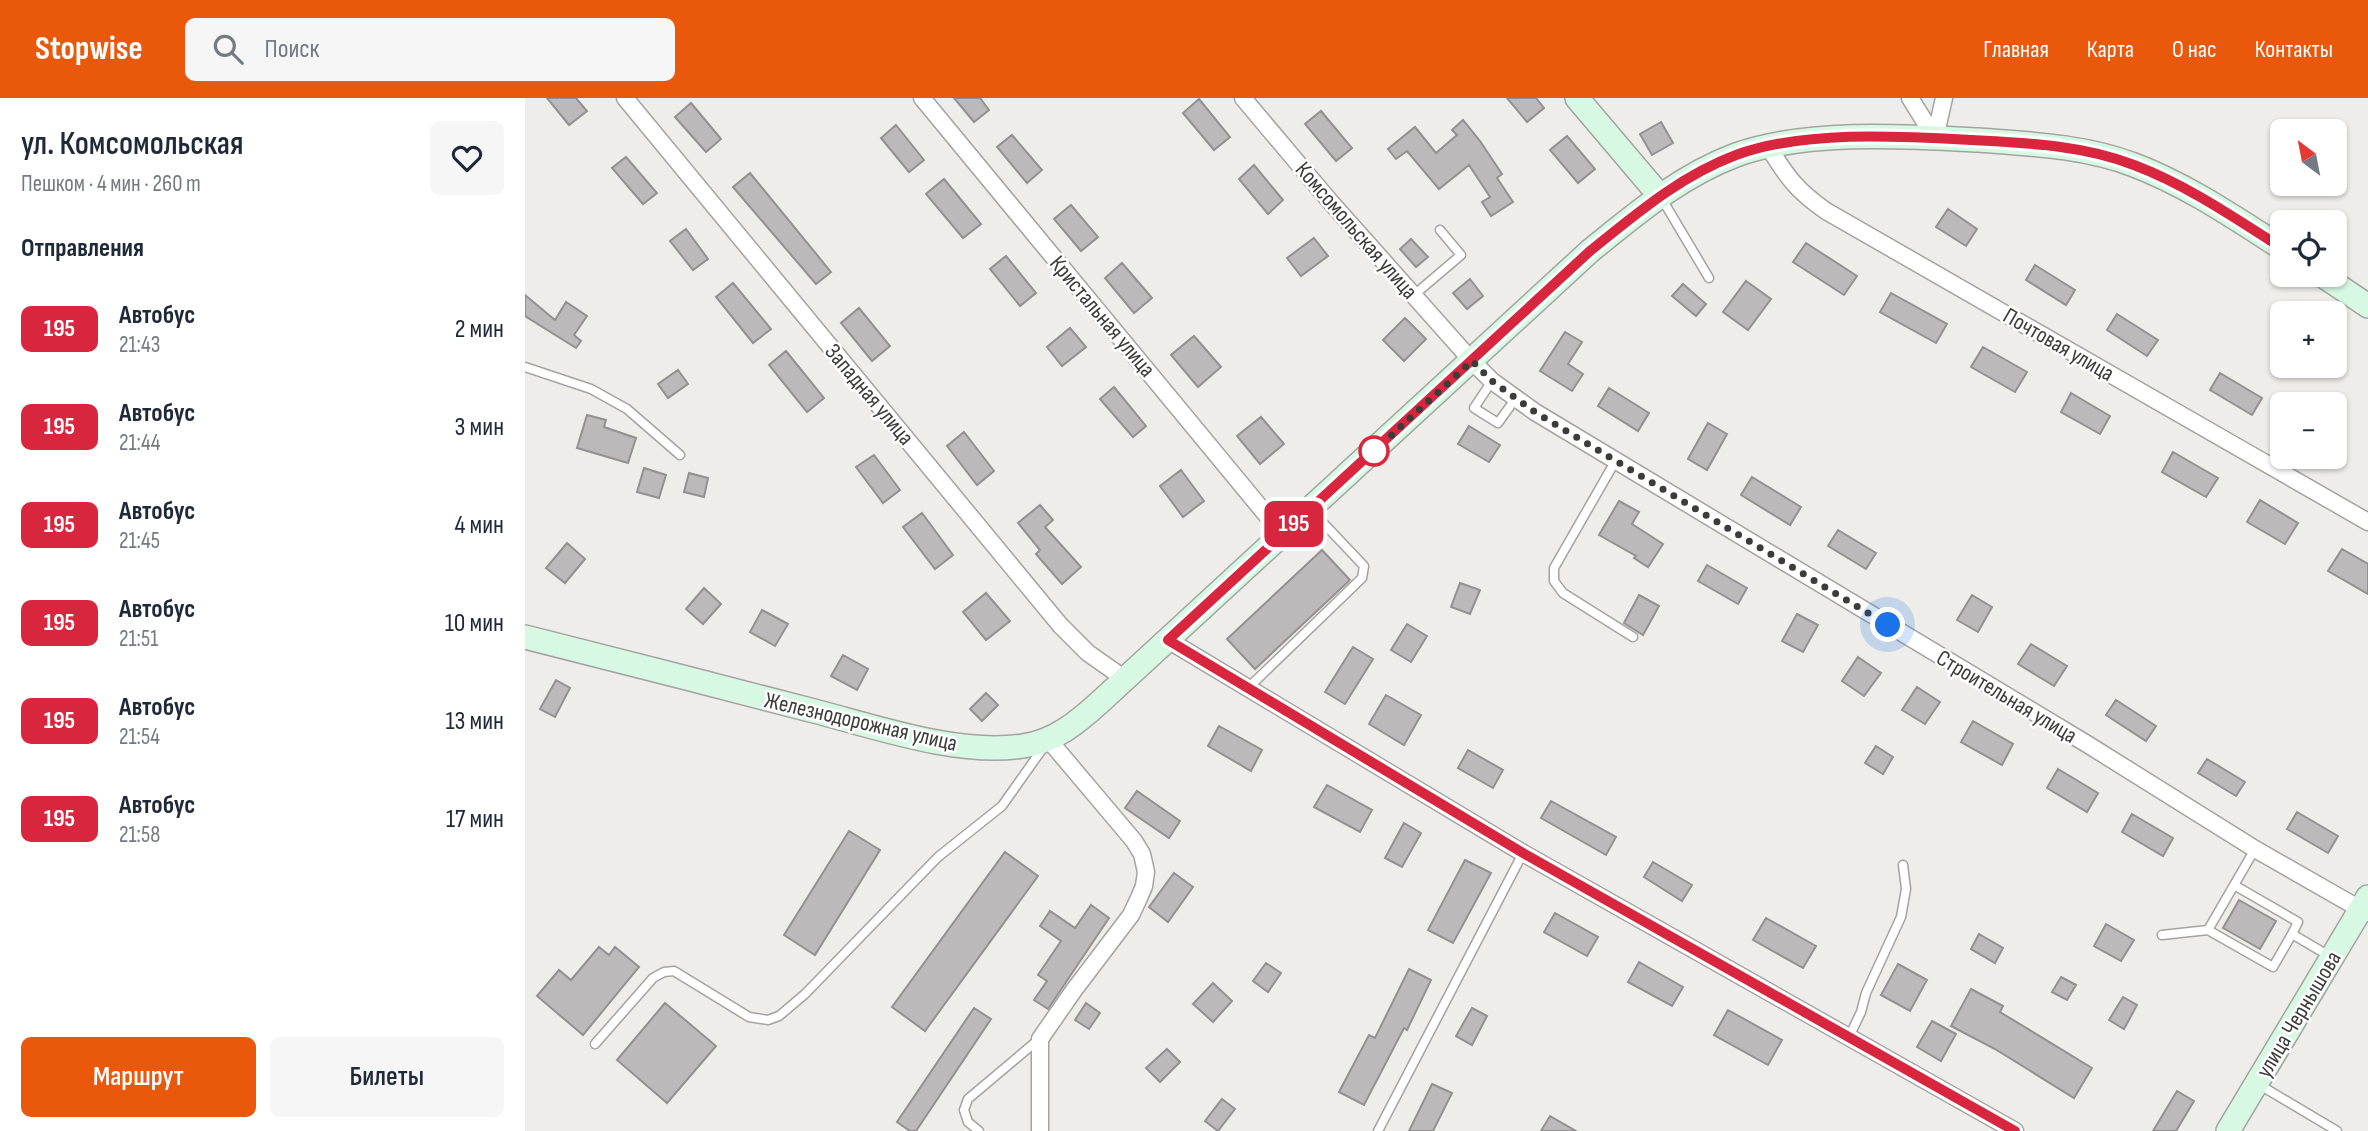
<!DOCTYPE html>
<html lang="ru">
<meta charset="utf-8">
<style>
:root{--surface:#fff;--page:#f6f6f7;--text:#1f2937;--muted:#747a83;--accent:#ea580c}
body{margin:0;font-family:"Sofia Sans Condensed",sans-serif;background:var(--page);color:var(--text);height:100vh;display:flex;flex-direction:column;font-size:26px;white-space:nowrap}
*{box-sizing:border-box;margin:0}
p{font-size:23px;color:var(--muted)}
.icon{flex:none;width:38px;height:38px;fill:none;stroke:currentColor;stroke-width:2;stroke-linecap:round;stroke-linejoin:round}
.map{position:relative;flex:1;overflow:hidden}
.panel{display:flex;flex-direction:column;background:var(--surface);width:525px}
.panel>*{flex:none}
.badge{padding:0 14px;border-radius:10px;font-size:24px;line-height:46px}
.needle{width:46px;rotate:328deg}
.tools{position:absolute;left:1745px;top:21px;display:grid;gap:14px}
.tools a{display:grid;place-items:center;width:77px;height:77px;border-radius:10px;background:var(--surface);box-shadow:0 2px 5px #0004;font-size:35px}
.you{position:absolute;width:35px;height:35px;margin:-18px;border:5px solid #fff;border-radius:50%;background:#1a73e8;box-shadow:0 0 0 10px #1a73e833}
.map>.badge{position:absolute;translate:-50% -50%;box-shadow:0 0 0 4px #fff}
h2{padding:0 21px;font-size:26px;line-height:63px}
.round{display:grid;place-items:center;flex:none;width:74px;height:74px;border-radius:10px;background:var(--page)}
.summary{display:flex;align-items:center;justify-content:space-between;height:119px;padding:0 21px}
h1{font-size:33px;font-weight:600;line-height:52px}
.primary-button{display:flex;gap:14px;margin-top:auto;padding:14px 21px}
.primary-button a{flex:1;height:80px;border-radius:10px;background:var(--accent);color:#fff;font-size:28px;font-weight:600;line-height:80px;text-align:center}
.primary-button a+a{background:var(--page);color:var(--text)}
ul{padding:0;list-style:none}
li{display:flex;align-items:center;gap:21px;height:98px;padding:0 21px}
li div{flex:1}
li b{display:block;font-size:26px}
li em{font-style:normal}
li .badge{min-width:77px;font-weight:700;text-align:center}
header{display:flex;align-items:center;gap:42px;box-sizing:border-box;height:98px;padding:0 35px;background:var(--accent);color:#fff}
header strong{font-size:33px}
nav{display:flex;gap:38px;margin-inline-start:auto;font-size:24px}
.search{width:490px;height:63px;background:var(--page);display:flex;align-items:center;gap:18px;box-sizing:border-box;padding:0 24px;border-radius:10px;color:var(--muted);font-size:26px}
main{display:flex;flex:1;min-height:0}
.map>svg:first-child{display:block}
.building{fill:#bdb9bb;stroke:#949092;stroke-width:2}
.lines{fill:none;stroke-linecap:round;stroke-linejoin:round}
.lane-casing{stroke:#a4a3a0;stroke-width:11}
.street-casing{stroke:#a4a3a0;stroke-width:19}
.secondary-casing{stroke:#a4a3a0;stroke-width:26}
.lane{stroke:#fff;stroke-width:8}
.street{stroke:#fff;stroke-width:16}
.secondary{stroke:#d7f9e4;stroke-width:23}
.line-casing{stroke:#fff;stroke-width:16}
.line{stroke:#d7263d;stroke-width:10}
.walk{stroke:#3c3c3a;stroke-width:7;stroke-dasharray:0 12.6}
.stop-dot{fill:#fff;stroke:#d7263d;stroke-width:3.5}
.labels{text-anchor:middle;stroke-width:5;stroke-linejoin:round;paint-order:stroke}
.street-label{font-size:23px;fill:#3c3c3a;stroke:#fff}
</style>
<header>
<strong>Stopwise</strong>
<div class="search"><svg class="icon" aria-label="search" viewBox="0 0 24 24"><circle cx="10" cy="10" r="6"/><path d="M15 15l6 6"/></svg>Поиск</div>
<nav><a>Главная</a><a>Карта</a><a>О нас</a><a>Контакты</a></nav>
</header>
<main>
<section class="panel">
<div class="summary"><div><h1>ул. Комсомольская</h1><p>Пешком · 4 мин · 260 m</p></div><a class="round"><svg class="icon" aria-label="heart" viewBox="0 0 24 24"><path d="M12 20l-8-8c-3-5 5-10 8-4 3-6 11-1 8 4z"/></svg></a></div>
<h2>Отправления</h2>
<ul>
<li><span class="badge" style="background:#d7263d;color:#fff">195</span><div><b>Автобус</b><p>21:43</p></div><em>2 мин</em></li>
<li><span class="badge" style="background:#d7263d;color:#fff">195</span><div><b>Автобус</b><p>21:44</p></div><em>3 мин</em></li>
<li><span class="badge" style="background:#d7263d;color:#fff">195</span><div><b>Автобус</b><p>21:45</p></div><em>4 мин</em></li>
<li><span class="badge" style="background:#d7263d;color:#fff">195</span><div><b>Автобус</b><p>21:51</p></div><em>10 мин</em></li>
<li><span class="badge" style="background:#d7263d;color:#fff">195</span><div><b>Автобус</b><p>21:54</p></div><em>13 мин</em></li>
<li><span class="badge" style="background:#d7263d;color:#fff">195</span><div><b>Автобус</b><p>21:58</p></div><em>17 мин</em></li>
</ul>
<div class="primary-button"><a>Маршрут</a><a>Билеты</a></div>
</section>
<div class="map">
<svg width="1843" height="1033" viewBox="0 0 1843 1033">
<rect width="100%" height="100%" fill="#eeede9"/>
<path class="building" d="M22 0H51L62 13 44 27Z
M429 0H455L464 12 449 24Z
M982 0H1011L1019 10 1002 24Z
M674 1 705 39 689 52 658 15Z
M166 5 196 41 181 54 150 19Z
M796 13 827 50 811 63 780 26Z
M938 22 955 43 977 76 972 80 988 104 966 118 957 104 965 99 944 67 914 91 882 53 871 61 863 51 890 29 911 55 932 37 927 32Z
M1136 24 1148 45 1127 57 1115 36Z
M371 27 399 62 384 74 356 40Z
M487 37 517 72 502 85 472 49Z
M1042 38 1070 71 1053 85 1025 52Z
M101 59 132 95 118 106 87 70Z
M729 67 758 102 743 116 714 81Z
M225 75 306 174 291 186 208 89Z
M419 81 456 126 438 140 401 96Z
M546 107 573 139 556 153 529 121Z
M1423 111 1452 131 1441 148 1411 129Z
M161 131 183 161 168 172 145 143Z
M789 140 803 158 776 178 762 160Z
M886 141 903 159 891 169 875 151Z
M1281 145 1332 178 1319 197 1268 164Z
M481 158 511 195 495 208 465 171Z
M597 165 627 200 609 215 580 180Z
M1510 167 1550 192 1541 207 1501 182Z
M945 181 958 198 942 211 928 195Z
M1221 183 1246 201 1223 232 1198 214Z
M208 185 246 231 228 245 191 199Z
M1158 186 1181 206 1171 218 1147 198Z
M1366 195 1422 226 1411 245 1355 214Z
M0 197 30 222 41 204 62 218 49 237 56 243 51 250 0 218Z
M334 210 365 248 347 263 316 225Z
M1592 216 1633 242 1622 258 1582 232Z
M880 220 901 241 879 263 858 242Z
M545 230 561 249 537 268 522 249Z
M1040 234 1057 244 1043 266 1058 276 1047 293 1015 273Z
M669 238 696 269 673 289 646 257Z
M1458 249 1502 274 1490 294 1446 269Z
M261 253 299 300 282 314 244 267Z
M153 272 163 286 143 300 133 286Z
M1695 275 1737 300 1727 317 1685 292Z
M589 289 621 328 608 339 575 301Z
M1084 290 1124 315 1113 333 1073 308Z
M1546 295 1585 318 1575 336 1536 314Z
M62 317 81 322 79 329 111 340 103 365 52 350Z
M736 319 759 346 735 366 712 338Z
M1183 325 1202 336 1182 372 1163 361Z
M944 328 975 347 964 364 933 346Z
M439 334 469 373 452 387 422 348Z
M1648 354 1693 380 1681 399 1637 374Z
M349 357 375 392 358 405 331 369Z
M119 370 141 377 134 400 112 394Z
M656 372 679 403 658 419 635 388Z
M164 375 183 380 179 399 159 394Z
M1227 379 1276 409 1265 427 1216 397Z
M1735 402 1773 425 1760 446 1722 424Z
M1094 403 1114 414 1107 426 1138 446 1123 469 1109 460 1111 458 1074 437Z
M515 407 528 422 520 429 556 469 537 486 511 456 515 452 493 425Z
M397 415 428 457 410 471 378 429Z
M1313 432 1351 455 1341 471 1303 448Z
M42 445 60 461 40 485 21 470Z
M1817 451 1843 466V496L1803 473Z
M797 452 825 482 730 571 702 541Z
M1182 467 1222 490 1213 506 1173 483Z
M935 485 955 492 945 516 926 509Z
M179 490 196 506 178 526 161 511Z
M461 495 485 523 461 542 438 514Z
M1114 497 1134 508 1118 537 1099 525Z
M1447 497 1467 509 1453 534 1432 522Z
M237 512 263 526 250 548 225 534Z
M1272 516 1293 527 1278 554 1257 543Z
M882 526 902 538 886 564 866 552Z
M1506 546 1542 568 1529 588 1493 566Z
M828 549 848 561 820 606 800 594Z
M318 557 343 571 332 592 306 578Z
M1333 559 1356 575 1339 598 1317 583Z
M31 582 45 590 30 619 15 611Z
M1392 589 1415 604 1400 626 1377 612Z
M461 595 473 607 457 623 445 611Z
M861 597 896 617 879 647 844 626Z
M1591 602 1631 628 1621 643 1581 617Z
M1448 623 1488 646 1477 667 1436 644Z
M694 628 737 652 726 673 683 648Z
M1351 648 1368 659 1358 676 1340 665Z
M943 652 978 672 968 690 933 670Z
M1682 661 1720 684 1711 698 1673 675Z
M1533 671 1573 695 1562 714 1522 690Z
M802 687 847 712 835 734 789 709Z
M612 693 655 723 644 740 600 710Z
M1026 703 1091 739 1081 757 1016 720Z
M1772 714 1813 738 1803 755 1762 731Z
M1607 716 1648 740 1638 758 1597 734Z
M879 725 896 735 877 769 860 760Z
M324 733 355 752 290 857 259 837Z
M480 754 513 778 400 933 367 909Z
M940 762 966 775 928 845 903 832Z
M1128 764 1167 787 1157 803 1119 779Z
M649 775 668 789 643 824 624 809Z
M1714 802 1751 823 1735 851 1698 830Z
M566 807 584 820 523 911 509 902 522 883 513 877 536 843 515 828 525 813 550 830Z
M1030 815 1073 839 1062 858 1019 834Z
M1241 820 1291 848 1278 870 1228 842Z
M1581 826 1609 842 1596 863 1569 848Z
M1454 836 1478 850 1470 865 1446 851Z
M74 849 84 857 90 849 114 869 58 937 12 898 34 872 46 882Z
M1114 864 1158 889 1147 908 1103 884Z
M741 865 756 875 743 894 728 883Z
M1373 866 1402 882 1385 913 1356 897Z
M884 871 906 882 882 932 879 930 839 1007 814 994 844 937 850 940Z
M1536 879 1551 887 1542 902 1527 894Z
M688 885 707 903 688 924 668 906Z
M1446 891 1478 908 1475 914 1567 970 1549 1000 1470 951 1426 928Z
M1598 899 1612 907 1599 931 1584 922Z
M140 905 191 948 142 1005 92 962Z
M561 905 575 915 564 931 550 922Z
M449 910 466 921 391 1033H385L372 1024Z
M947 910 962 918 947 947 931 938Z
M1203 912 1257 942 1243 967 1189 937Z
M1407 923 1431 936 1416 963 1392 949Z
M642 951 655 964 635 984 621 970Z
M907 986 927 995 908 1033H884Z
M1652 993 1669 1003 1651 1033H1628Z
M697 1001 710 1011 693 1033 680 1023Z
M1025 1018 1051 1033H1016Z"/>
<g class="lines">
<defs>
<path id="lane" d="M1137 101 1184 180
M889 197 936 157 915 132
M0 269 66 291 102 311 155 357
M967 283 949 310 973 325 991 300
M1091 362 1029 470V483L1038 495 1108 539
M722 591 837 480 839 468 786 412
M1730 751 1683 832 1748 869 1767 836 1806 859
M1709 787 1773 824 1767 836
M1637 837 1683 832
M1324 939 1336 914 1341 895 1376 819 1381 791 1378 767
M70 946 128 880 139 874 149 873 224 919 243 922 254 918 280 896 413 759 477 708 518 650
M1733 986 1812 1033
M454 1033 443 1024 439 1012 443 1001 513 942
M853 1033 998 755"/>
<path id="street" d="M100 0 535 527 563 555 600 581
M397 0 758 437
M718 0 803 101 947 263 967 283 1010 314 1562 646 1730 751 1842 815
M1385 0 1410 40
M1410 40 1419 0
M1243 48C1262 79 1271 92 1301 113L1843 424
M643 542 998 755 1490 1033
M515 1033V941L549 892 606 817 614 800 619 788 621 774 617 756 609 743 523 641"/>
<path id="secondary" d="M1052 0 1135 98
M1797 177 1843 208
M0 539C96 563 193 588 289 613 351 629 434 658 498 648 529 644 553 624 575 604L1065 153C1111 116 1155 78 1211 57 1281 32 1378 38 1453 42 1506 46 1559 48 1609 67 1662 87 1710 120 1757 150
M1703 1033 1843 799"/>
</defs>
<use href="#lane" class="lane-casing"/>
<use href="#street" class="street-casing"/>
<use href="#secondary" class="secondary-casing"/>
<use href="#lane" class="lane"/>
<use href="#street" class="street"/>
<use href="#secondary" class="secondary"/>
</g>
<g class="lines">
<defs>
<path id="line" d="M1490 1033 998 755 643 542 1065 153C1111 116 1155 78 1211 57 1279 32 1375 38 1447 42 1502 45 1558 47 1609 67 1662 87 1710 120 1757 150"/>
</defs>
<use href="#line" class="line-casing"/>
<use href="#line" class="line"/>
<path class="walk" d="M849 353 844 358 947 263 967 283 1010 314 1363 527"/>
</g>
<circle class="stop-dot" cx="849" cy="353" r="14"/>
<g class="labels">
<g class="street-label">
<text transform="translate(832 132) rotate(49)" y="8">Комсомольская улица</text>
<text transform="translate(578 218) rotate(50)" y="8">Кристальная улица</text>
<text transform="translate(1534 246) rotate(30)" y="8">Почтовая улица</text>
<text transform="translate(345 296) rotate(50)" y="8">Западная улица</text>
<text transform="translate(1482 598) rotate(31)" y="8">Строительная улица</text>
<text transform="translate(336 623) rotate(13)" y="8">Железнодорожная улица</text>
<text transform="translate(1773 916) rotate(-59)" y="8">улица Чернышова</text>
</g>
</g>
</svg>
<div class="tools">
<a><svg class="needle" viewBox="-14 -14 28 28"><path d="M0-13l5 13h-10z" fill="#e53935"/><path d="M0 13l5-13h-10z" fill="#747a83"/></svg></a>
<a><svg class="icon" aria-label="locate" viewBox="0 0 24 24"><circle cx="12" cy="12" r="6"/><path d="M12 2v4M12 18v4M2 12h4M18 12h4"/></svg></a>
<a>+</a>
<a>−</a>
</div>
<div class="you" style="left:1363px;top:527px"></div>
<b class="badge" style="left:769px;top:426px;background:#d7263d;color:#fff">195</b>
</div>
</main>
